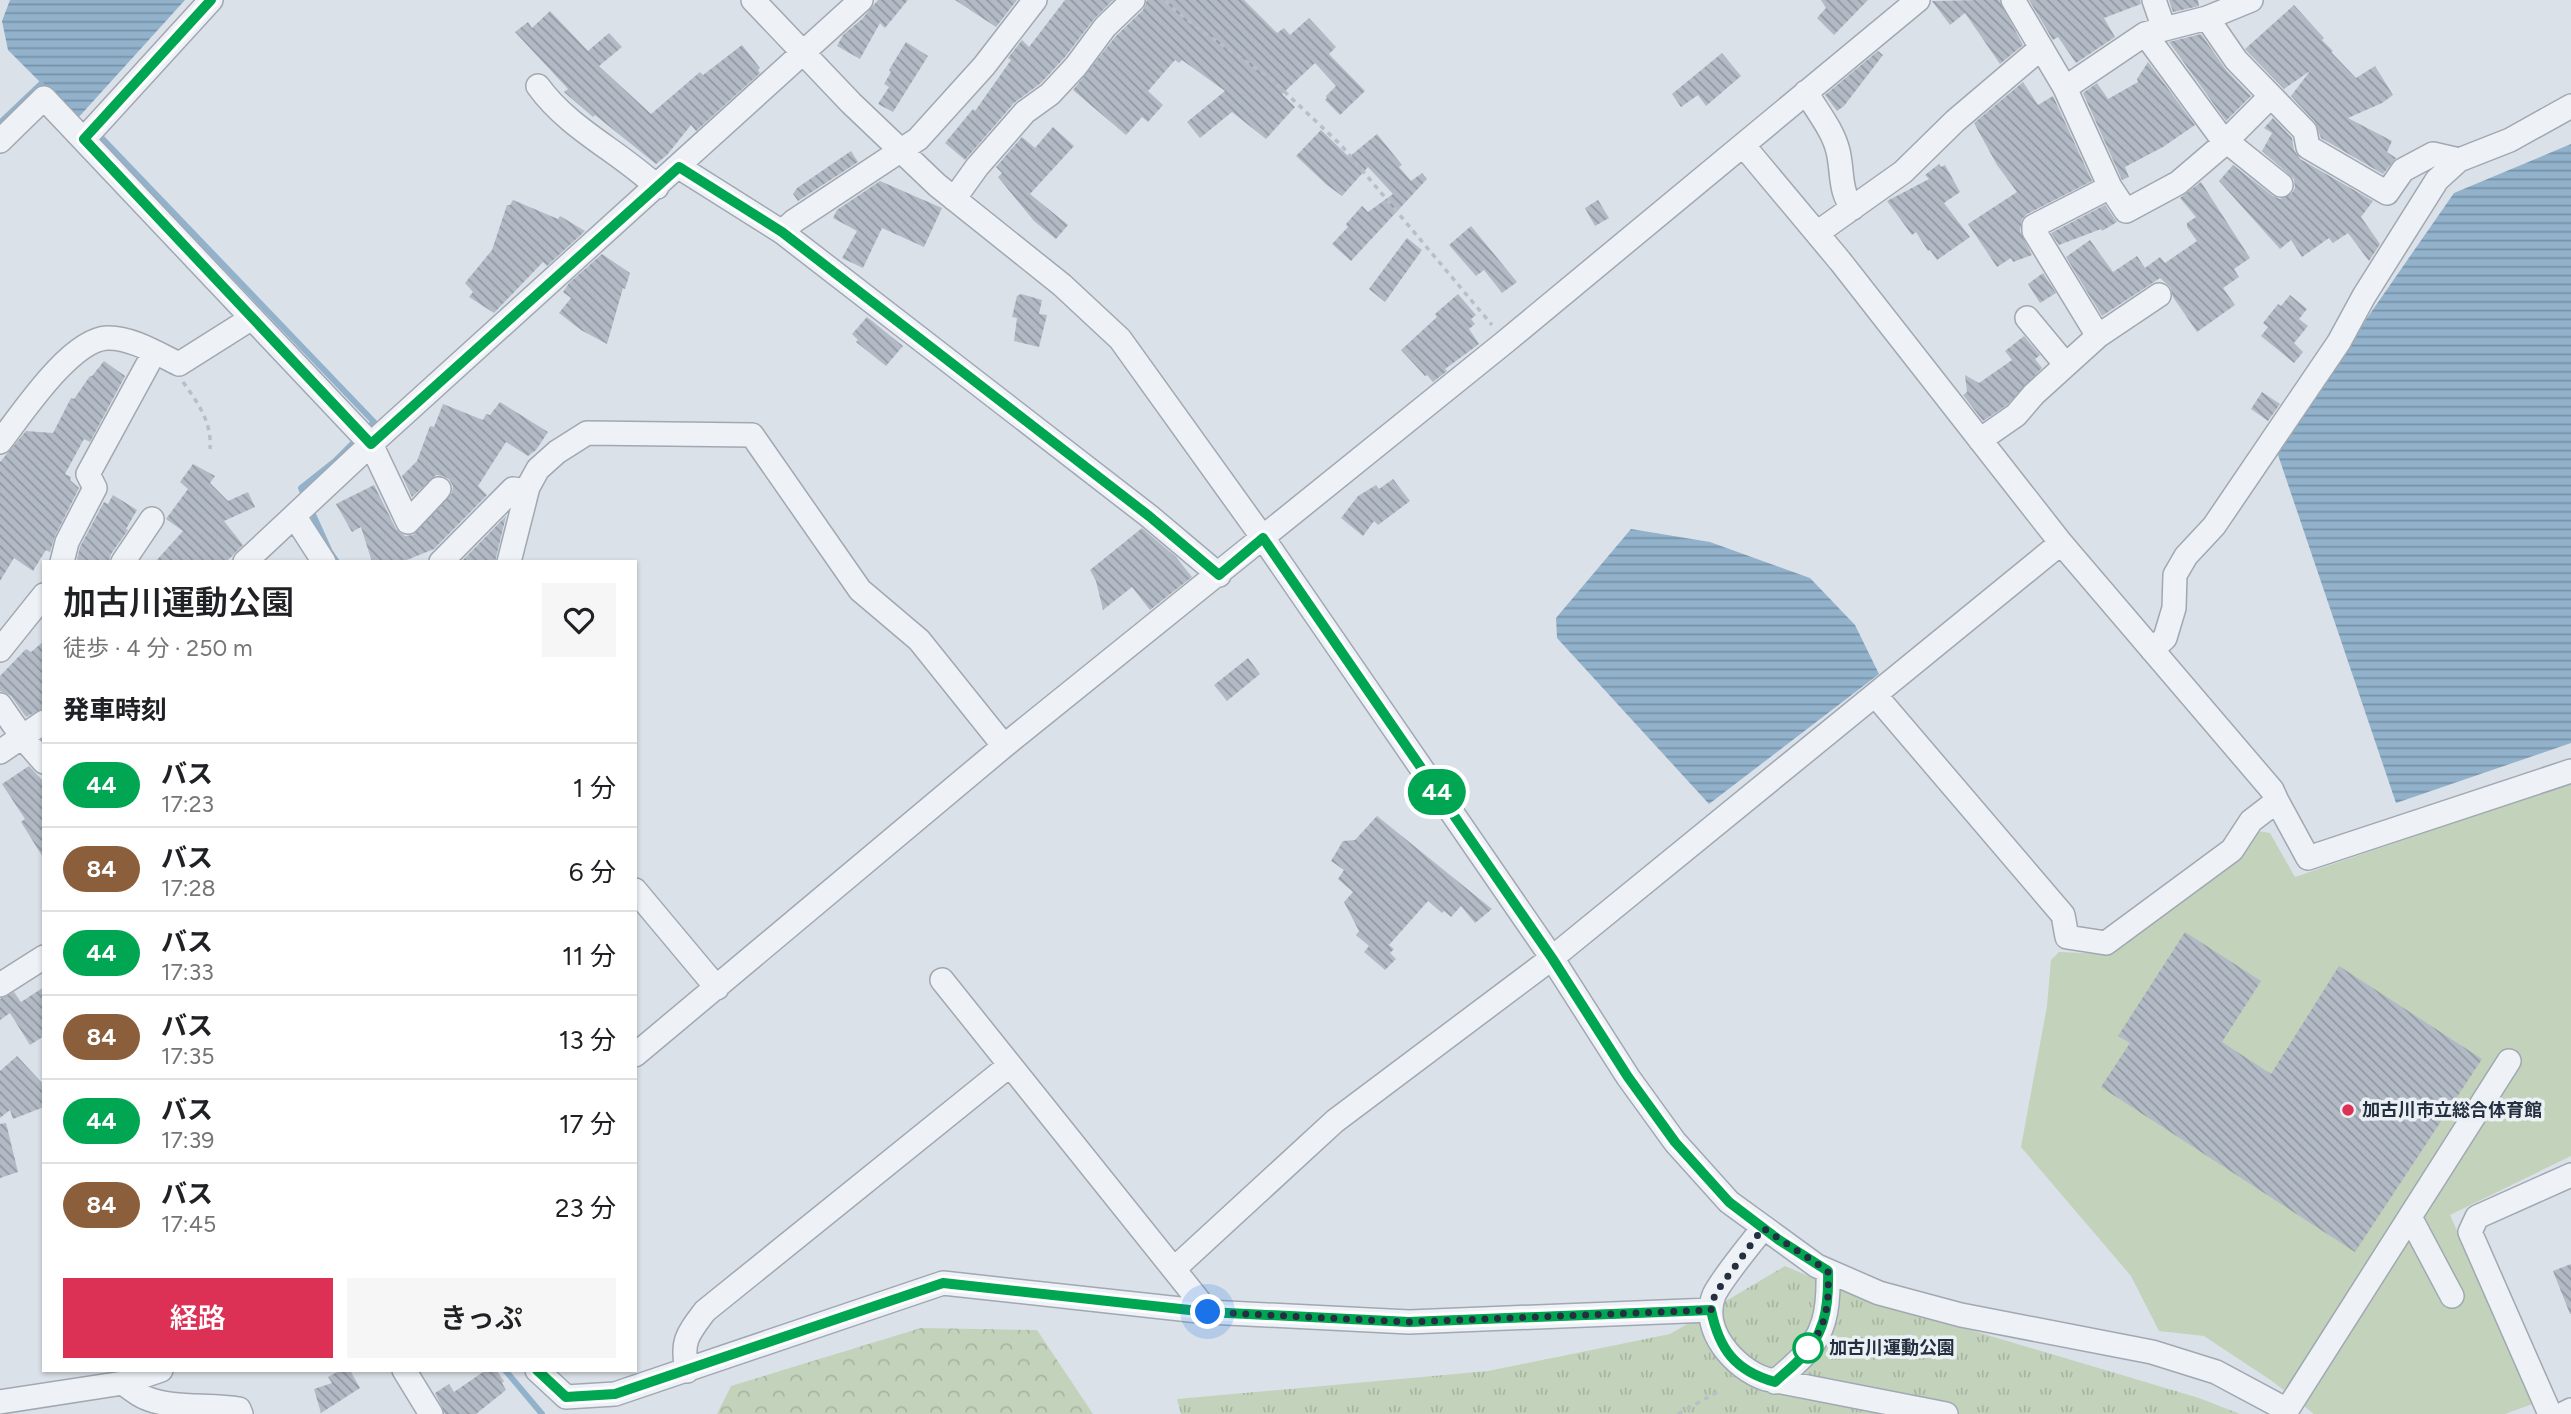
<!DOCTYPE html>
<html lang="ja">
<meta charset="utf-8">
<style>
:root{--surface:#fff;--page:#f6f6f6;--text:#202124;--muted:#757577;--line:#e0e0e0;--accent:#dd3055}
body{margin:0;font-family:Figtree,"Noto Sans JP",sans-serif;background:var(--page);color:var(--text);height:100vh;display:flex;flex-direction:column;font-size:26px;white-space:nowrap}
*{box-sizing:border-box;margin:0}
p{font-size:23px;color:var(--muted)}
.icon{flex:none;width:38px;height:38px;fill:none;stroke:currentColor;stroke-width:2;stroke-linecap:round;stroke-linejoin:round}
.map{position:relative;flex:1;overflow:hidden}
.side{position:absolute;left:42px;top:560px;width:595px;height:812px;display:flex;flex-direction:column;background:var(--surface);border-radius:0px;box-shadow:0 2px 5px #0004}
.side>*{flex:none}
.badge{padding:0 14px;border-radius:23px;font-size:24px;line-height:46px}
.you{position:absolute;width:35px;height:35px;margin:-18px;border:5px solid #fff;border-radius:50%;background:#1a73e8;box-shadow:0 0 0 10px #1a73e833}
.map>.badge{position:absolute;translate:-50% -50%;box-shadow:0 0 0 4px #fff}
h2{padding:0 21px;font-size:26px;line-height:63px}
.round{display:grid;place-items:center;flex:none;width:74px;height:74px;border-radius:0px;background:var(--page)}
.overview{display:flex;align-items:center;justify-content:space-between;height:119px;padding:0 21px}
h1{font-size:33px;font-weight:600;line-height:52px}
.action{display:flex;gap:14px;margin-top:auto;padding:14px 21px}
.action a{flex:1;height:80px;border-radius:0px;background:var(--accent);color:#fff;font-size:28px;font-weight:600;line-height:80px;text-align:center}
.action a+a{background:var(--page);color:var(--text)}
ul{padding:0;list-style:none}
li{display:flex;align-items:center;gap:21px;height:84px;padding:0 21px;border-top:2px solid var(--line)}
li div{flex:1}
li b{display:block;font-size:26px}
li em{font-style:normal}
li .badge{min-width:77px;font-weight:700;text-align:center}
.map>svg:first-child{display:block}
.grass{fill:#c3d2bb}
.forest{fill:url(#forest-crowns)}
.park{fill:url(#park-tufts)}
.water{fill:url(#water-rules)}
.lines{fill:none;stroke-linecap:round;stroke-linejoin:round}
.stream{stroke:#92b2cc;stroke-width:6}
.building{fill:url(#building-back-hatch)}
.minor-casing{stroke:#a0a8b2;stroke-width:26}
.path{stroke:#b9bfc6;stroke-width:3.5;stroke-dasharray:5 5;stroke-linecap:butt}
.minor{stroke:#eef1f6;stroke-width:23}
.line-casing{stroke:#fff;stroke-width:16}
.line{stroke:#00a651;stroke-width:10}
.walk{stroke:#242f3f;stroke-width:7;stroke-dasharray:0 12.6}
.poi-dot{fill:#dd3055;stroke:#ebf0f5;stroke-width:2.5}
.stop-dot{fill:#fff;stroke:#00a651;stroke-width:3.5}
.labels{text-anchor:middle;stroke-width:7;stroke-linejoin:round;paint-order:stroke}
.poi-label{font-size:18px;font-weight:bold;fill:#242f3f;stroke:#ebf0f5;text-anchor:start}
.stop-label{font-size:18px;font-weight:bold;fill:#242f3f;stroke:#ebf0f5;text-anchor:start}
</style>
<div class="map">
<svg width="2571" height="1414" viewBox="0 0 2571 1414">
<defs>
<pattern id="forest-crowns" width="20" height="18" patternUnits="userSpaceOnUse" patternTransform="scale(1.75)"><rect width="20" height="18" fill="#c3d2bb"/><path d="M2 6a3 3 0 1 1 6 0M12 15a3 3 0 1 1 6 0" fill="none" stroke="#a7b5a2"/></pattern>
<pattern id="park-tufts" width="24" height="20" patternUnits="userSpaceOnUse" patternTransform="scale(1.75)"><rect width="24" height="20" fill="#c3d2bb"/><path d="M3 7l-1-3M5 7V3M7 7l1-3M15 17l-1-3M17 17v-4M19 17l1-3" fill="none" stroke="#a7b5a2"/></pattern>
<pattern id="water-rules" width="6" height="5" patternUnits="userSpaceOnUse" patternTransform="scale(1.75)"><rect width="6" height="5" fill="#92b2cc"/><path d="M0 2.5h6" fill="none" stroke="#7791a7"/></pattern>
<pattern id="building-back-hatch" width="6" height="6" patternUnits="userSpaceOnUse" patternTransform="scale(1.75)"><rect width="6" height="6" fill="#b2bac5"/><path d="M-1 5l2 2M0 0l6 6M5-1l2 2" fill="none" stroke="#9198a1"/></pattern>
</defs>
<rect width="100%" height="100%" fill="#dbe1e8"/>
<path class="grass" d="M2571 783V1156L2450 1215 2535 1403 2505 1414H2314L2272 1381 2204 1336 2159 1331 2131 1276 2021 1147 2047 1006 2051 960 2059 952 2105 954 2258 831 2270 833 2295 877Z"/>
<path class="forest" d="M921 1328 1037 1330 1093 1414H717L731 1386Z"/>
<path class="park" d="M1785 1266 1853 1295 2199 1398 2240 1414H1181L1177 1399 1488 1371 1670 1334Z"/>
<path class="water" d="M10 0H185L77 119 8 50 2 21Z
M2571 144V743L2396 803 2276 449 2454 193Z
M1631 529 1710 542 1810 578 1855 625 1879 674 1709 804 1557 638 1556 618Z"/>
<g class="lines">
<path class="stream" d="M0 123 41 84
M97 133 374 422 335 461 301 488 330 552 337 562
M505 1370 542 1414"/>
</g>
<path class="building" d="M878 0H908L885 28 880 23 860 59 837 46 843 35 862 19Z
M955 0H1017L996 27Z
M1065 0H1113L1094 19 1065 57 1041 83 1014 103 965 160 945 143 973 109 975 111 1011 60 1008 58 1022 40 1029 47Z
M1147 0H1244L1277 33 1284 28 1290 35 1309 18 1336 47 1329 54 1365 91 1340 115 1325 100 1327 98 1326 96 1336 86 1315 63 1282 94 1295 107 1266 139 1232 112 1200 138 1187 122 1225 91 1182 60 1179 63 1175 60 1148 91 1163 105 1148 122 1142 117 1126 135 1073 90 1116 36 1143 10Z
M1821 0H1868L1834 35 1817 18 1826 8Z
M1981 0H1999L2023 45 2000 64 1965 13 1950 25 1932 1Z
M2029 0H2140L2141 4 2104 18 2115 37 2076 63 2058 37 2053 40Z
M2169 0H2198L2199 6 2173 12Z
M2294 5 2324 38 2322 40 2333 51 2331 52 2356 78 2375 66 2393 95 2382 103 2348 118 2392 141 2387 152 2396 158 2383 174 2321 138 2315 122 2291 96 2310 71 2284 89 2245 49Z
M550 11 588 51 609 33 622 47 599 66 651 114 700 72 703 75 742 45 760 68 758 70 760 73 696 131 691 125 667 155 656 164 595 115 593 117 564 92 568 89 515 32 528 22 532 28Z
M2201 34 2226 70 2251 96 2226 121 2169 42Z
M906 42 928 56 893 112 878 104 889 87 884 84 891 72 889 70Z
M1878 51 1883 55 1844 106 1837 111 1825 95Z
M1722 53 1741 76 1706 106 1698 95 1681 107 1672 94Z
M2148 62 2195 125 2163 147 2125 167 2129 177 2122 180 2083 93 2097 83 2108 99 2138 82 2137 79Z
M2023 82 2038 105 2053 96 2092 181 2027 214 2022 219 2020 231 2032 255 2013 262 2011 258 1997 267 1968 224 2017 192 1997 165 1974 123Z
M2273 118 2292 138 2294 150 2300 159 2373 201 2361 217 2380 244 2369 261 2348 233 2333 243 2329 238 2302 257 2291 240 2280 249 2219 181 2233 165 2273 196 2280 199 2291 194 2295 188 2294 179 2262 151 2272 133 2264 128Z
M1053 127 1074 146 1030 194 1068 225 1056 239 1034 221 998 177 1002 173 996 167 1022 137 1035 148Z
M1321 130 1349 157 1377 134 1402 165 1399 167 1411 181 1422 173 1427 179 1351 261 1332 244 1348 227 1346 224 1362 206 1368 212 1393 194 1368 167 1342 196 1327 185 1296 156Z
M851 151 858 162 798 201 793 194 797 188Z
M1939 164 1941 167 1945 165 1960 192 1944 203 1970 237 1937 260 1930 250 1928 251 1916 232 1912 235 1887 201 1929 179 1925 175Z
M880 181 942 208 924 247 882 228 863 268 842 258 857 231 833 218 837 210Z
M2201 182 2250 258 2234 269 2239 277 2223 288 2235 305 2197 332 2173 297 2170 287 2160 278 2102 316 2066 257 2090 240 2113 272 2137 256 2145 268 2160 257 2165 263 2197 241 2187 227V223L2196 217 2180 198Z
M513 200 558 219 560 216 585 231 547 266 543 262 494 313 469 297 473 292 465 283 492 250 507 205H510Z
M1598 200 1609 218 1595 226 1585 208Z
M2105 205 2117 222 2102 231 2101 229 2059 245 2051 233Z
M1471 226 1517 282 1502 293 1484 270 1476 276 1449 245Z
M1407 238 1422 250 1385 302 1369 289Z
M602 254 630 273 625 289 623 288 607 344 581 330 559 313 571 298 563 292 569 283Z
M2043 273 2056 293 2040 303 2028 284Z
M1021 294 1042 300 1039 314 1047 315 1039 347 1014 341 1017 318 1012 317 1017 296Z
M1458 294 1476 315 1471 319 1475 324 1469 329 1479 344 1445 369 1447 371 1433 382 1427 375 1425 376 1401 350 1437 317 1435 314Z
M2290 295 2307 309 2299 319 2308 326 2294 343 2303 352 2294 363 2261 336 2268 327 2263 323 2278 304 2281 306Z
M867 317 903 346 886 366 856 342 858 340 852 334Z
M2024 336 2040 355 2035 359 2042 368 2007 405 1983 421 1963 395 1967 392 1965 375 1979 383 2012 360 2005 351Z
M104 361 125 376 90 442 84 439 65 474 71 477 70 480 79 488 55 536 50 552 46 550 33 571 14 558 0 581V462L26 431 53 433 71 398 74 399 90 376H92Z
M2262 392 2280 404 2268 421 2251 409Z
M500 402 548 432 536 450 528 456 506 442 478 486 487 495 434 549 402 562H372L361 527 352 532 336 504 374 485 396 529 405 536 413 535 452 493 453 486 449 479 443 476 436 475 412 497 402 476 417 461 430 426 434 427 443 404 483 420 486 414 490 415Z
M193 464 215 476 210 483 228 501 248 492 255 507 224 521 243 545 226 562H155L183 531 166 519 188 489 180 482Z
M1393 479 1410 501 1378 525 1374 521 1363 536 1341 518 1358 496 1376 485 1379 489Z
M113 495 137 510 126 529 128 530 111 554 109 562H82L77 559 80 547 104 502 108 504Z
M506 516 495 562H461Z
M1142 528 1176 557 1192 577 1150 610 1132 587 1103 610 1096 581 1090 570Z
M44 641V708L26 717 11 696 0 691V676L26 649 31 652Z
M1248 658 1260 674 1227 701 1214 685Z
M29 766 44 782V859L21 822 25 819 2 784Z
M1377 816 1492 909 1475 923 1461 906 1451 917 1444 911 1442 913 1428 901 1389 945 1394 949 1390 953 1396 959 1385 970 1364 952 1369 946 1356 935 1359 931 1344 902 1353 892 1338 879 1344 870 1331 861 1343 841 1355 840Z
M2185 932 2261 981 2222 1042 2271 1074 2339 966 2482 1059 2355 1252 2101 1087 2130 1043 2118 1036Z
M44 987V1036L30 1045 10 1013 0 1020V999L14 992 21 1002Z
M17 1056 44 1085V1107L13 1119 10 1110 0 1118V1071Z
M6 1123 18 1172 0 1178V1124Z
M2571 1264V1314H2570L2553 1271Z
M341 1370H350L360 1388 321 1413 314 1389 332 1383 328 1377Z
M486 1370H496L504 1381 502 1383 506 1390 476 1414H445L435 1393 449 1384 454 1392Z"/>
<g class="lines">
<defs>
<path id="minor" d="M753 0 851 103 937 185 1062 285 1120 339 1263 538 1552 958 1628 1077 1675 1142 1729 1202 1817 1266 1879 1293 1961 1315 2152 1352 2216 1372 2287 1410 2509 1061
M2013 0 2065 88 2145 34 2207 18 2251 0
M2154 0 2164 29
M2207 18 2236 60 2305 131 2308 147 2387 193 2403 170 2433 154 2459 160
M2145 34 2220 136 2281 185
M538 86C569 129 619 151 657 187
M2065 88 2110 187 2126 211 2178 183 2219 148 2271 96
M1806 92C1817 111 1833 130 1838 151 1843 171 1839 192 1853 208
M84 139 211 0
M0 141 44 98 371 444 408 522 439 489
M1743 145 1840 261 2061 543 2272 790 2277 801 2251 821 2232 850 2106 943 2067 937 2063 915 1876 696
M679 167 782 232 1149 516 1219 575
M954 199 977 167 1025 112 1050 94 1076 66 1105 27 1133 0
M782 232 794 221 918 139 984 66 1035 0
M1817 233 1903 172 1955 121 2041 48
M2027 318 2066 365
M2098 336 2034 231V226L2110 187
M1980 440 2016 415 2034 394 2098 336 2159 295
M0 442C22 414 70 340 107 338 131 337 158 354 179 364L252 318
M295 517 324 562
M62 562 67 542 95 488 88 474 154 353
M123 562 152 519
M245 562 371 444 861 0
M441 562 513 489 527 491
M509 562 528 487 538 469 557 452 587 433 752 435 860 590 919 640 1004 746
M0 650 44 595
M2152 650 2165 638 2174 608 2175 575 2186 556 2214 526 2339 342 2364 296 2437 180 2459 160 2510 140 2571 106
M0 705 23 738 44 762
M0 752 44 722
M2277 801 2308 858 2571 771
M635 890 717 988
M942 980 1208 1312
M0 985 44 957
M635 1055 1004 746 1505 342 1918 0
M2410 1217 2452 1296
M1763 1228C1750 1245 1722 1278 1714 1295 1700 1330 1735 1369 1766 1379L1946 1414
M1174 1269 1335 1121 1552 958 2061 543
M404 1370 431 1414
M537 1370 566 1397 615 1394 943 1283 1208 1312 1409 1322 1711 1310
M687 1371C681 1341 687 1335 705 1311L1010 1065
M1775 1382C1782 1375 1789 1370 1796 1363 1826 1337 1829 1308 1828 1271
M123 1383C130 1388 138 1395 146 1398 171 1409 211 1404 239 1409L241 1414
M0 1402 123 1383 161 1370
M2550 1414 2470 1232 2477 1217 2571 1175
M2563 1414 2571 1410"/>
</defs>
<use href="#minor" class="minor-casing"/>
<path class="path" d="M1166 0 1170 6 1199 29 1270 78 1341 145 1492 325
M183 382C198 403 212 422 210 449
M1678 1414 1719 1391"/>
<use href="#minor" class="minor"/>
</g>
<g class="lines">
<defs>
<path id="line" d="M211 0 84 139 371 444 679 167 782 232 1149 516 1219 575 1263 538 1552 958 1628 1077 1675 1142 1729 1202 1779 1240 1828 1271C1829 1308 1825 1337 1796 1363 1789 1370 1782 1375 1775 1382 1735 1371 1719 1349 1711 1310L1409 1322 1208 1312 943 1283 615 1394 566 1397 537 1370"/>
</defs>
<use href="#line" class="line-casing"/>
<use href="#line" class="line"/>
<path class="walk" d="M1208 1312 1409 1322 1711 1310 1715 1294 1763 1228 1828 1271C1829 1301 1828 1324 1808 1348"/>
</g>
<circle class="poi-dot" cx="2348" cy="1110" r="7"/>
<circle class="stop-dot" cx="1808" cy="1348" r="14"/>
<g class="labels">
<g class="poi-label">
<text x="2362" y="1116">加古川市立総合体育館</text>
</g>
<g class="stop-label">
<text x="1829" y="1354">加古川運動公園</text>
</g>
</g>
</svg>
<div class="you" style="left:1208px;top:1312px"></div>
<b class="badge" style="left:1437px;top:792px;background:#00a651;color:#fff">44</b>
<section class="side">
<div class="overview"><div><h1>加古川運動公園</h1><p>徒歩 · 4 分 · 250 m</p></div><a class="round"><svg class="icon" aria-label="heart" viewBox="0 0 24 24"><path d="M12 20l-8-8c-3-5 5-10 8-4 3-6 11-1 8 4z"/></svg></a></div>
<h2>発車時刻</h2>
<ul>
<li><span class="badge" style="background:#00a651;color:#fff">44</span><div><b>バス</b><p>17:23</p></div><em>1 分</em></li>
<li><span class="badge" style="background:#8b5e3c;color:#fff">84</span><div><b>バス</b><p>17:28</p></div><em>6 分</em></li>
<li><span class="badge" style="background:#00a651;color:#fff">44</span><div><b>バス</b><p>17:33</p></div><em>11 分</em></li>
<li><span class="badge" style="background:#8b5e3c;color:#fff">84</span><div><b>バス</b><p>17:35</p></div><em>13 分</em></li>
<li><span class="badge" style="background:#00a651;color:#fff">44</span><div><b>バス</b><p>17:39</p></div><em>17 分</em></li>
<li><span class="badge" style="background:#8b5e3c;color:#fff">84</span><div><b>バス</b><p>17:45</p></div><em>23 分</em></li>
</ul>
<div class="action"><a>経路</a><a>きっぷ</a></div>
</section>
</div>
